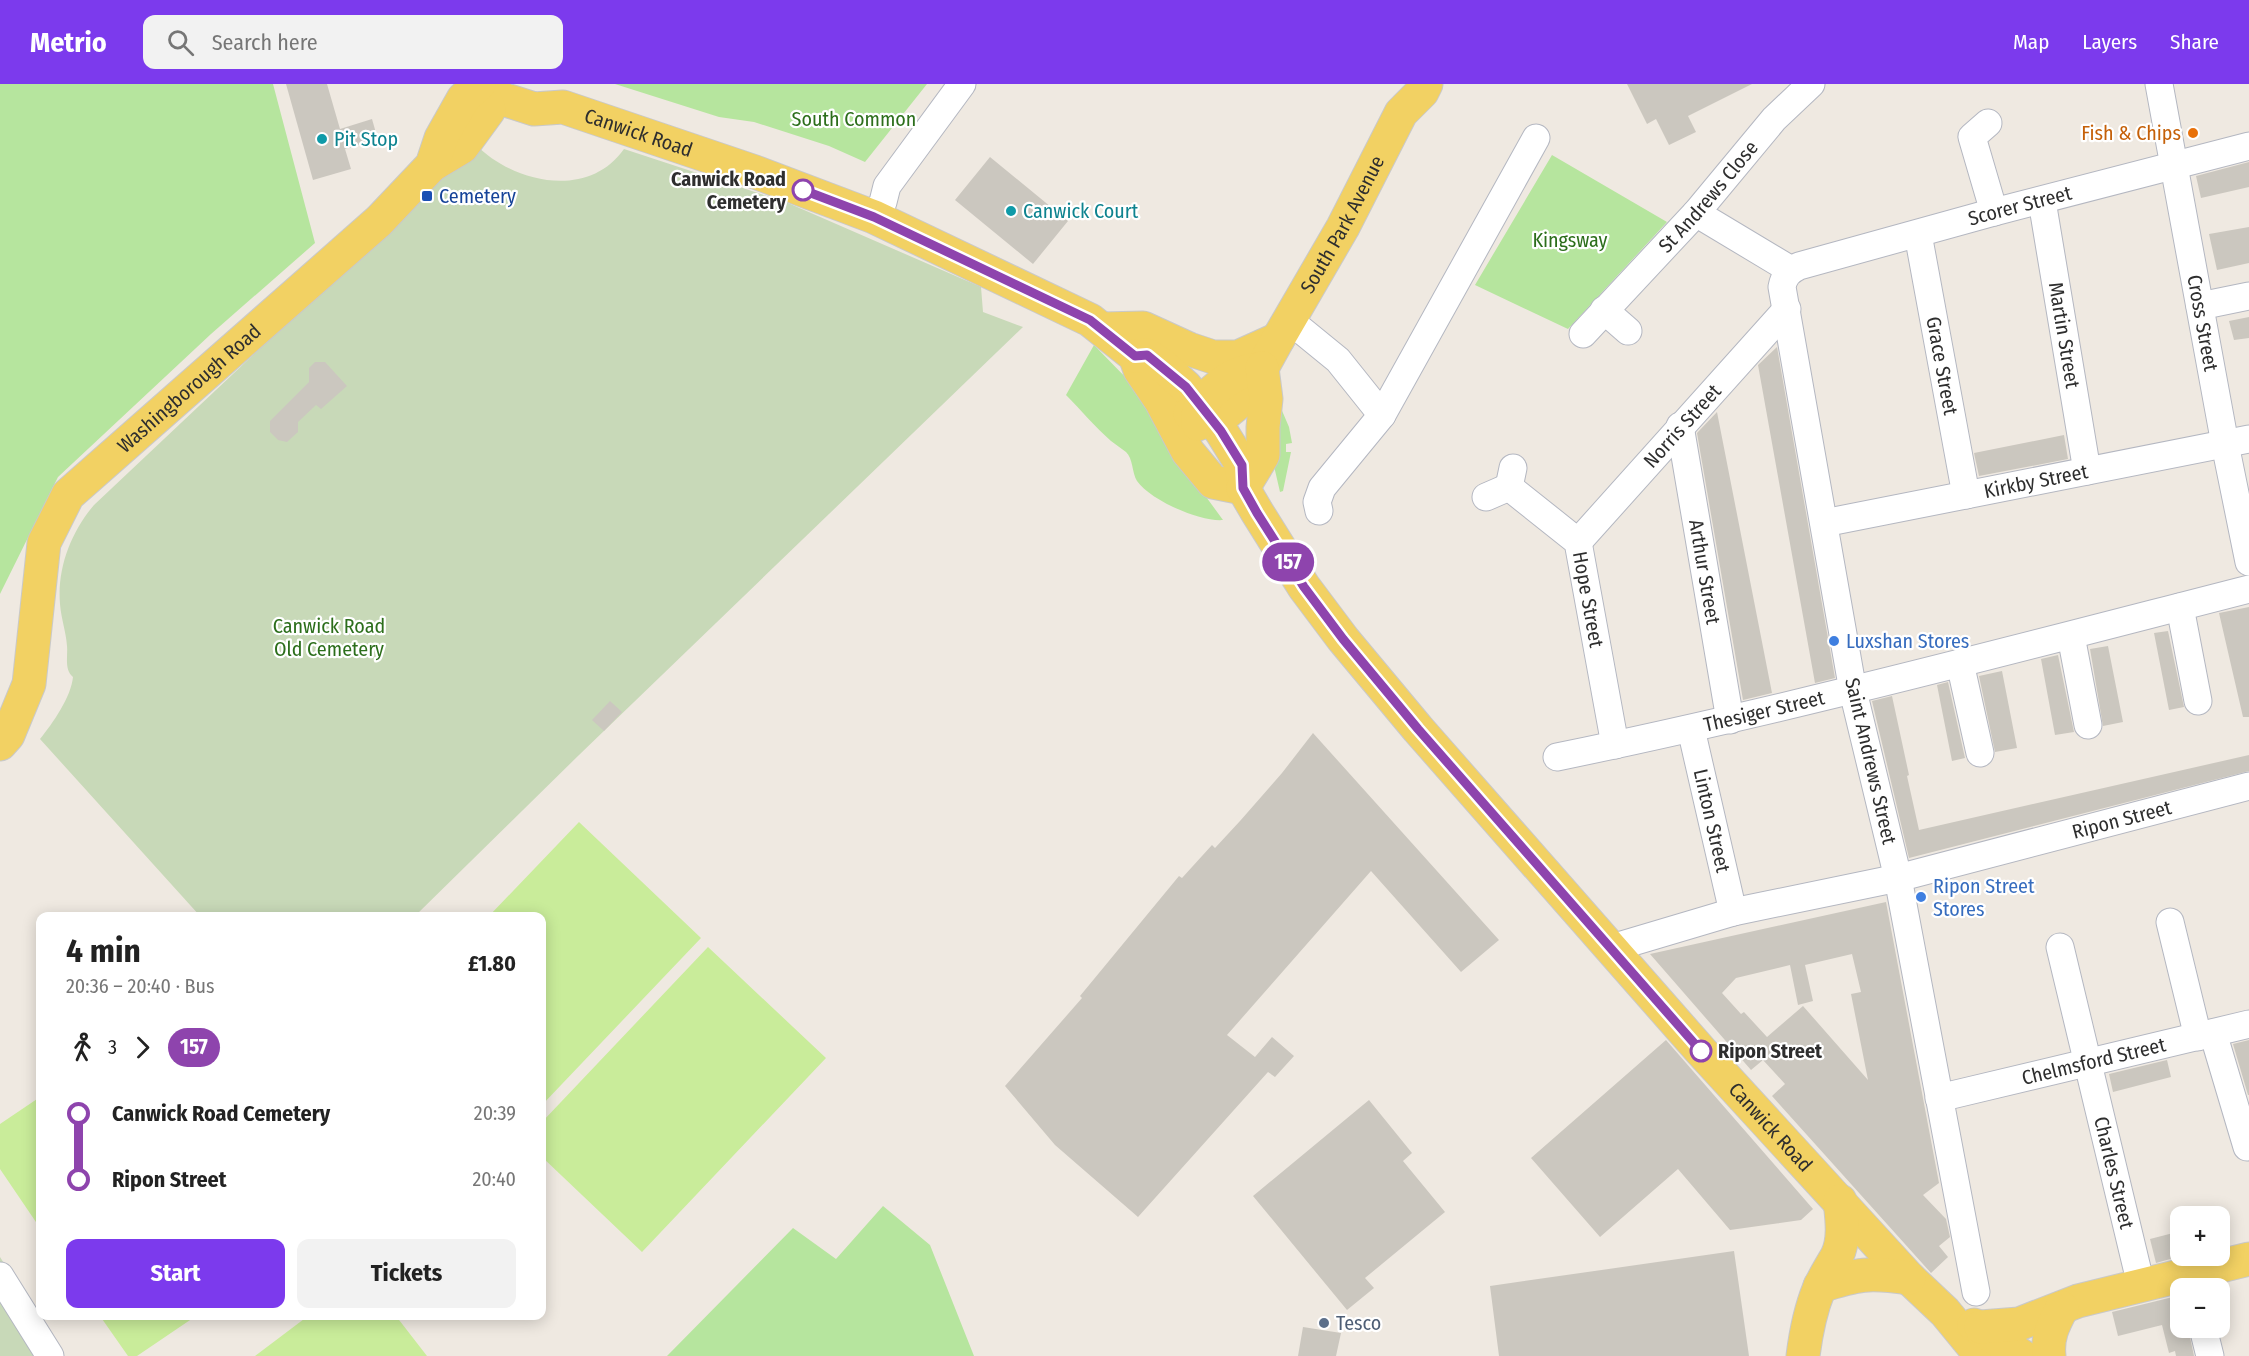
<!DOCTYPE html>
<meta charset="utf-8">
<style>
:root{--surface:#fff;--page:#f2f2f2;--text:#222;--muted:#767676;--accent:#7c3aed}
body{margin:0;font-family:"Fira Sans Condensed",sans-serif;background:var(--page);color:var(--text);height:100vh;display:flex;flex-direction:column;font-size:22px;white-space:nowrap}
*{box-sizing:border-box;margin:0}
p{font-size:20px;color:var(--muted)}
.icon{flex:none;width:33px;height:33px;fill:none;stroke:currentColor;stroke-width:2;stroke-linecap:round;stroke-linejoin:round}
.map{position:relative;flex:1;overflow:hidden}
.side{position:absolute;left:36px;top:828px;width:510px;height:408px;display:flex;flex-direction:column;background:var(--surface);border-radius:12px;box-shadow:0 3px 15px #0003}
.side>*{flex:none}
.badge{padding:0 12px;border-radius:20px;font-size:21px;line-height:39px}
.buttons{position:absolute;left:2170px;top:1122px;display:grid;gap:12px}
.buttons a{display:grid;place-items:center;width:60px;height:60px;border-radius:12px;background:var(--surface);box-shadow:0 3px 15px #0003;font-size:30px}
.map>.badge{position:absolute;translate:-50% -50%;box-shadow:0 0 0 3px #fff}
.legs{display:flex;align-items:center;gap:9px;height:66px;padding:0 30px;font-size:20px}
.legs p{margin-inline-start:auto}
.head{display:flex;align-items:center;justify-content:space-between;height:102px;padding:0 30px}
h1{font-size:33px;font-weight:700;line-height:45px}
.cta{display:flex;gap:12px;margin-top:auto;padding:12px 30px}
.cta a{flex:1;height:69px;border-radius:12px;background:var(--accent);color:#fff;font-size:24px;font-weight:700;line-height:69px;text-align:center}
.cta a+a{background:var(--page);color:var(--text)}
ul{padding:0 30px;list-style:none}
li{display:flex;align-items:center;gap:21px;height:66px;font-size:22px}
li i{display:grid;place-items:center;width:9px;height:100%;margin:0 8px;background:currentColor}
li i::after{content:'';width:15px;height:15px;margin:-8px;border:4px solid;border-radius:50%;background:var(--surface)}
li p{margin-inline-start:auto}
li:first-child i{background:linear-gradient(#0000 50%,currentColor 0)}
li:last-child i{background:linear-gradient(currentColor 50%,#0000 0)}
header{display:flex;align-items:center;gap:36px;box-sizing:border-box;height:84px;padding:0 30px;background:var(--accent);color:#fff}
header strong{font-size:28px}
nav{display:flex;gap:33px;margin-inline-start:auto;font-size:21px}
.search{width:420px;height:54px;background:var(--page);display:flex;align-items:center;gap:15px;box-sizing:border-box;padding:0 21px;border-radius:12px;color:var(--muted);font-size:22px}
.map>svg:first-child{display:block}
.green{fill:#b6e59e}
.cemetery{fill:#c8d9b8}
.pitch{fill:#c9ec9a}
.building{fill:#cbc7bf;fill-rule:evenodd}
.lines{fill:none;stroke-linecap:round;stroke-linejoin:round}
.minor-casing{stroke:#b4b7c1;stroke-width:29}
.major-casing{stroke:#c9c9c9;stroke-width:35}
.minor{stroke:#fff;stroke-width:27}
.major{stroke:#f2d163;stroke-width:33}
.line-1-casing{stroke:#fff;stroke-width:14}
.line-1{stroke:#8e44ad;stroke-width:9}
.food-dot{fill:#e8710a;stroke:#fff;stroke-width:2}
.culture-dot{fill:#0f9aa8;stroke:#fff;stroke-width:2}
.stop-1-dot{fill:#fff;stroke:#8e44ad;stroke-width:3}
.transit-dot{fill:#1a4fb4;stroke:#fff;stroke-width:2}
.shop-dot{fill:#3f7fe0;stroke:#fff;stroke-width:2}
.service-dot{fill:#5c6f8a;stroke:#fff;stroke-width:2}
.labels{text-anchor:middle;stroke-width:4.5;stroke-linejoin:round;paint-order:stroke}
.park-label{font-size:20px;fill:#2c6e1b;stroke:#fff}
.street-label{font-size:20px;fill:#2e2e2e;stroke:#fff}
.food-label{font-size:20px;fill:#c56008;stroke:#fff;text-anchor:end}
.culture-label{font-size:20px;fill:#0d838f;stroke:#fff;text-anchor:start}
.stop-label{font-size:20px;font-weight:bold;fill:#2e2e2e;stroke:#fff;text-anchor:end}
.transit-label{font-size:20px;fill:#164399;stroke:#fff;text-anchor:start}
.shop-label{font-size:20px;fill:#366cbe;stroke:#fff;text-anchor:start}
.service-label{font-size:20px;fill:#4e5e75;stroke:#fff;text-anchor:start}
</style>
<header>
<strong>Metrio</strong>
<div class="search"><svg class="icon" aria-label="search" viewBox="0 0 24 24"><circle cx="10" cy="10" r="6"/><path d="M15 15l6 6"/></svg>Search here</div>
<nav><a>Map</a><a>Layers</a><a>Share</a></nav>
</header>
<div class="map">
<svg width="2249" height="1272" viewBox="0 0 2249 1272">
<rect width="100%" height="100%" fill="#efe9e1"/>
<path class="green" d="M0 0H273L315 159 211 250 58 393 0 510Z
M615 0H927L865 78 829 62 754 38 719 33Z
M1552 71 1667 138 1568 245 1475 201Z
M1094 261 1132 300 1171 365 1223 436C1200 438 1150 416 1137 397 1132 389 1133 374 1126 368 1121 364 1116 361 1111 357 1095 343 1081 326 1066 311Z
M1280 322 1289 343 1292 359 1286 360V368H1291L1283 407 1280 408 1274 382Z
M883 1122 930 1161 974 1272H667L793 1144 836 1175Z"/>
<path class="cemetery" d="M476 61C514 99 588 116 624 65L788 119 981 203 983 228 1023 243 579 671 415 832H200L40 655C53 639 71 613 73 593 64 586 68 572 67 562 66 548 61 534 60 520 57 484 71 448 94 421Z
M0 1173 63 1272H0Z"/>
<path class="pitch" d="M579 738 701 854 542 1021V832H489Z
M708 863 826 974 642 1168 542 1073V1038Z
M40 1013V1144L0 1085V1040Z
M100 1232H196L137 1272H128Z
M308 1232H396L427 1272H255Z"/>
<path class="building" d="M286 0H327L340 45 372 35 378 56 345 65 351 85 313 96Z
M1627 0H1752L1688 32 1696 48 1669 61 1656 35 1647 40Z
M990 73 1068 137 1033 180 955 116Z
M2249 78V103L2201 114 2196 92Z
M2249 143V179L2217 186 2209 150Z
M2249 233V254L2234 256 2229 237Z
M1777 263 1835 594 1815 599 1758 281Z
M315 278H325L347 302 321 325 316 321 298 338V348L287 358 278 356 270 348V337L309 298V284Z
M1717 328 1772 609 1743 616 1697 349Z
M2064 351 2068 375 1979 392 1974 369Z
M2249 523V633H2243L2219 529Z
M2168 547 2184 623 2169 626 2154 549Z
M2108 562 2123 638 2103 642 2090 565Z
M2058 571 2074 648 2055 651 2041 575Z
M2002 587 2017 664 1995 668 1979 592Z
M1948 598 1965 674 1952 677 1937 601Z
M1892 612 1909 691 1907 692 1919 746 2249 671V687L1909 774 1872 617Z
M610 617 622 628 604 647 592 636Z
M1313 649 1499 856 1461 888 1371 787 1227 951 1255 973 1272 953 1294 972 1275 993 1268 988 1138 1133 1055 1061 1005 1002 1082 914 1080 912 1179 792 1182 794 1212 761 1215 764 1240 737 1282 689Z
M1886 818 1939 1099 1923 1111 1946 1135 1950 1153 1939 1162 1948 1173 1931 1189 1772 1012 1785 1000 1763 976 1751 986 1650 870ZM1852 870 1861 908 1851 910 1868 996 1803 922 1767 953 1744 928 1741 930 1722 909 1736 894 1790 881 1798 921 1813 917 1805 881Z
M1666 956 1813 1125 1801 1136 1730 1146 1678 1085 1600 1153 1531 1074Z
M2249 956V1011H2248L2233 960Z
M2167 976 2171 993 2113 1008 2109 990Z
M1369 1016 1412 1069 1403 1077 1445 1128 1365 1194 1374 1204 1347 1226 1253 1112Z
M2181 1147V1172L2156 1179 2150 1155Z
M1734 1167 1749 1272H1499L1490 1202Z
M2181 1211V1244H2188L2194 1272H2176L2175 1267 2169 1269 2162 1241 2118 1252 2112 1228Z
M1303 1243 1341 1249 1336 1272H1298Z"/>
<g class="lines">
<defs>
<g id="minor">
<path id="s1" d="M2159 0 2225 360 2249 478"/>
<path d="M1988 39 1972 53 1994 128"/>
<path id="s2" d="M2042 117 2087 387"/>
<path d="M1696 129 1791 186"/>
<path d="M874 133 883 118 887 102 962 0"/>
<path id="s3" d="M1918 150 1966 411"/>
<path d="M2200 222 2249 212"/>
<path d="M1604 226 1628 247"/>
<path d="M1289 236 1338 276 1382 331"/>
<path id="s4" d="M1583 250 1696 129 1774 35 1811 0"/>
<path id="s5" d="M1680 342 1730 636"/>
<path id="s6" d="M1513 384 1509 403 1578 458 1615 661"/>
<path d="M1486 413 1509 403"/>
<path d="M1319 427 1317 418 1322 404 1382 331 1536 54"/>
<path id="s7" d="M1824 439 2249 355"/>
<path id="s8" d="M1578 458 1787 225"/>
<path d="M2180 523 2198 617"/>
<path d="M2071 552 2088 641"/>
<path d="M1960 579 1980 669"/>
<path id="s9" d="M1691 645 1733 828"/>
<path id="s10" d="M1557 673C1790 625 2019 564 2249 505"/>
<path d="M2170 838 2198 953"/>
<path id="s11" d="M2060 863 2141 1201"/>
<path id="s12" d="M1612 864 1733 828 1898 794 2249 702"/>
<path d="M2213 949 2247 1063"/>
<path id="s13" d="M1939 1014 2249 940"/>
<path d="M0 1192 50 1272"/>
<path id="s14" d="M1976 1208 1898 794 1853 607 1782 203C1784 192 1789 187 1799 182L1994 128 2249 62"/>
<path d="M2203 1244 2210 1272"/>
</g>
<g id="major">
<path id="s15" d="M481 0 503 15 534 25 563 23 755 88 874 133 1090 236 1135 272 1140 286 1161 317 1188 368 1213 398 1243 404"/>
<path d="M432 81 462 63 489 26 480 0"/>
<path d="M1103 245 1143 244 1189 265 1213 273H1238L1278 255"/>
<path id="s16" d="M1135 272 1147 271 1162 281 1186 303 1221 347 1242 381 1243 404 1257 428 1304 503 1343 555 1418 645 1701 967 1909 1194 1945 1228 1973 1262 1985 1272"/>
<path id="s17" d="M1190 330 1197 332H1218L1226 329 1254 306 1262 284 1278 255 1343 143 1401 29 1422 8 1426 0"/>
<path d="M1198 340C1194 320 1218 301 1234 292 1242 287 1254 286 1262 284"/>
<path d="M1243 404 1263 371V343L1266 315 1262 284"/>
<path id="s18" d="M0 660 8 651 29 600 44 459 68 411 379 137 432 81 441 54 463 15 479 0"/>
<path d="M1820 1202C1859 1190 1868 1188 1909 1194"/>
<path d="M1974 1241 2022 1272"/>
<path d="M1981 1243 2019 1240 2078 1217 2249 1175"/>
<path d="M1803 1272C1806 1248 1810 1227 1819 1205 1824 1193 1831 1183 1837 1172 1845 1155 1842 1135 1840 1117"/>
<path d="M2049 1272C2047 1253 2053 1241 2062 1224"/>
</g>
</defs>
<use href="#minor" class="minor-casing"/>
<use href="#major" class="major-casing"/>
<use href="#minor" class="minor"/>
<use href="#major" class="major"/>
</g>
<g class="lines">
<defs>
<path id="line-1" d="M803 106 874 133 1090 236 1135 272 1147 271 1186 303 1221 347 1242 381 1243 404 1257 429 1304 503 1343 555 1418 645 1701 967"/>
</defs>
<use href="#line-1" class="line-1-casing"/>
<use href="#line-1" class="line-1"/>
</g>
<circle class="food-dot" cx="2193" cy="49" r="6"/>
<g class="culture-dot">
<circle cx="322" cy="55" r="6"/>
<circle cx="1011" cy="127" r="6"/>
</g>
<g class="stop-1-dot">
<circle cx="803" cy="106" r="10"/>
<circle cx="1701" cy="967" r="10"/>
</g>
<rect class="transit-dot" x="421" y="106" width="12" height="12" rx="3"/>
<g class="shop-dot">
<circle cx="1834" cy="557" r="6"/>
<circle cx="1921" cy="813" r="6"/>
</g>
<circle class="service-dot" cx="1324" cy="1239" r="6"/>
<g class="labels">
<g class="park-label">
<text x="854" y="42">South Common</text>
<text x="1570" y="163">Kingsway</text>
<text x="329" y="549">Canwick Road<tspan x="329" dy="23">Old Cemetery</tspan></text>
</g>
<g class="street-label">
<text dy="7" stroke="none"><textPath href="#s15" startOffset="168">Canwick Road</textPath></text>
<text dy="7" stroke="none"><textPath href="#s4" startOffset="186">St Andrews Close</textPath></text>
<text dy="7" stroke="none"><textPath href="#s14" startOffset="1281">Scorer Street</textPath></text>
<text dy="7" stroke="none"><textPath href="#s17" startOffset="261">South Park Avenue</textPath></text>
<text dy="7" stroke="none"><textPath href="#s1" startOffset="243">Cross Street</textPath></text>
<text dy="7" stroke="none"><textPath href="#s2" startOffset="136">Martin Street</textPath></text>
<text dy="7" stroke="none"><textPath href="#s3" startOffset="134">Grace Street</textPath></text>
<text dy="7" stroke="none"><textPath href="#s18" startOffset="424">Washingborough Road</textPath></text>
<text dy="7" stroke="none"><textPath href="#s8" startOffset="156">Norris Street</textPath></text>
<text dy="7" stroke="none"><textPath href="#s7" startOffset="216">Kirkby Street</textPath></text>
<text dy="7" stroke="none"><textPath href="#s5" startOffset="148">Arthur Street</textPath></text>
<text dy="7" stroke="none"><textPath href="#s6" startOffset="166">Hope Street</textPath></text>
<text dy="7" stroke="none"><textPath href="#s10" startOffset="212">Thesiger Street</textPath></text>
<text transform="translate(1871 677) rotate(77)" y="7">Saint Andrews Street</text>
<text dy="7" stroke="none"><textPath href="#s12" startOffset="526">Ripon Street</textPath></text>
<text dy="7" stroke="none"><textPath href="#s9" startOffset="94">Linton Street</textPath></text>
<text dy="7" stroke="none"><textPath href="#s13" startOffset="159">Chelmsford Street</textPath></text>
<text dy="7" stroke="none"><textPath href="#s16" startOffset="1012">Canwick Road</textPath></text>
<text dy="7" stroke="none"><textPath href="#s11" startOffset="232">Charles Street</textPath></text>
</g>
<g class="food-label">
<text x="2181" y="56">Fish &amp; Chips</text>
</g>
<g class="culture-label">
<text x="334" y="62">Pit Stop</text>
<text x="1023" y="134">Canwick Court</text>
</g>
<g class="stop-label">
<text x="786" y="102">Canwick Road<tspan x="786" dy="23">Cemetery</tspan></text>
<text x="1718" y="974" text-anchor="start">Ripon Street</text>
</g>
<g class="transit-label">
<text x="439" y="119">Cemetery</text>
</g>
<g class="shop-label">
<text x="1846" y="564">Luxshan Stores</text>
<text x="1933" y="809">Ripon Street<tspan x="1933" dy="23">Stores</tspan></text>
</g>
<g class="service-label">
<text x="1336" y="1246">Tesco</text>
</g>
</g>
</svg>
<div class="buttons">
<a>+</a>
<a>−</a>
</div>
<b class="badge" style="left:1288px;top:478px;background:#8e44ad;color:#fff">157</b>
<section class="side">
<div class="head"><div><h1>4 min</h1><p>20:36 – 20:40 · Bus</p></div><b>£1.80</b></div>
<div class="legs"><svg class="icon" aria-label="walk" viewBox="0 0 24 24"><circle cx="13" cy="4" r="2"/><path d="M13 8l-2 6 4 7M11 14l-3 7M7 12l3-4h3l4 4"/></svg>3<svg class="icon" aria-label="forward" viewBox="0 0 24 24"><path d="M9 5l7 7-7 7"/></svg><b class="badge" style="background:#8e44ad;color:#fff">157</b></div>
<ul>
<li><i style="color:#8e44ad"></i><b>Canwick Road Cemetery</b><p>20:39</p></li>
<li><i style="color:#8e44ad"></i><b>Ripon Street</b><p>20:40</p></li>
</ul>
<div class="cta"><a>Start</a><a>Tickets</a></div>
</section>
</div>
